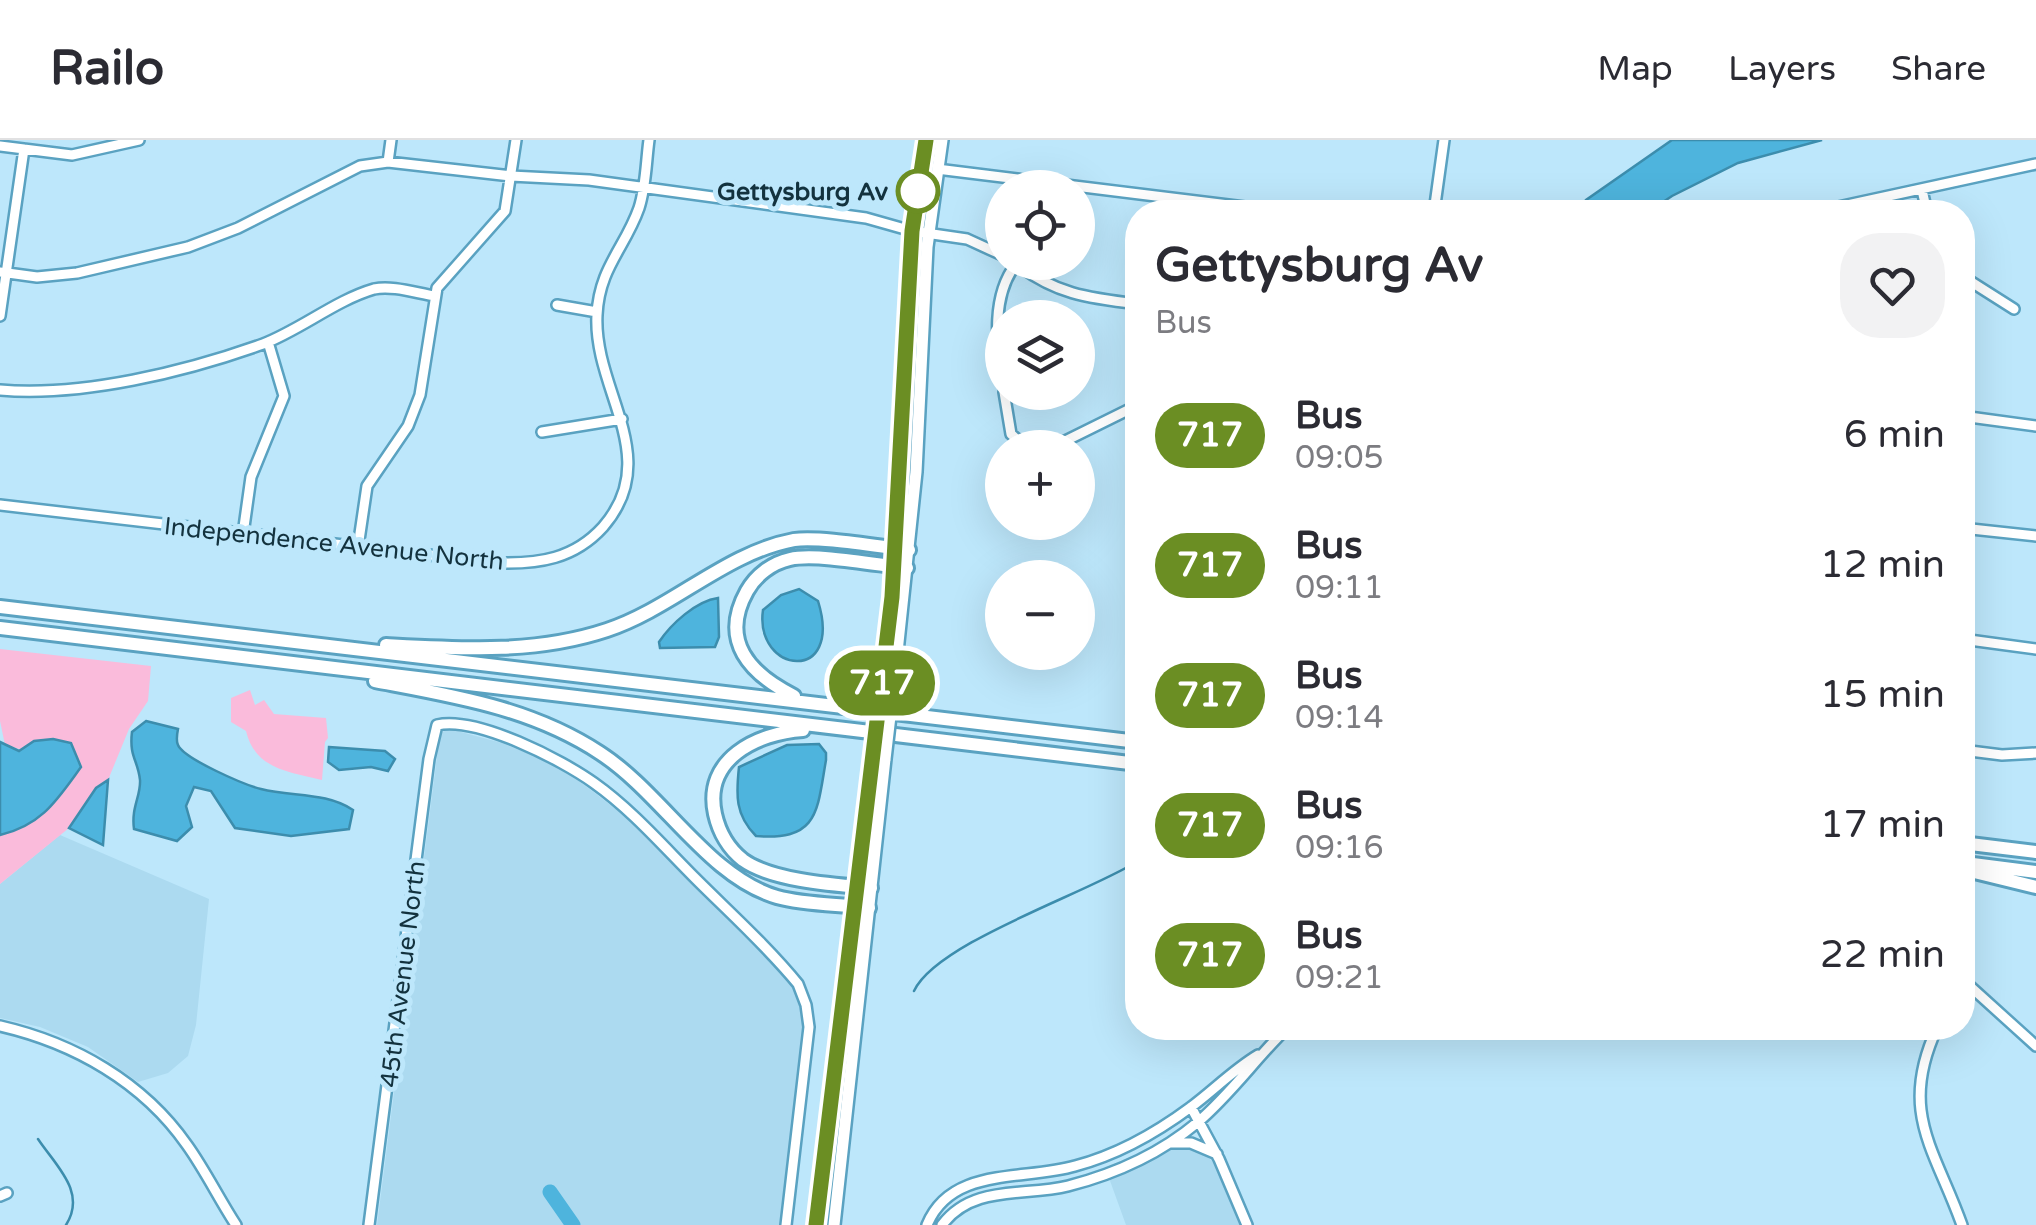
<!DOCTYPE html>
<meta charset="utf-8">
<style>
:root{--surface:#fff;--page:#f2f2f3;--text:#2b2b33;--muted:#7c7c81;--line:#e1e1e2}
body{margin:0;font-family:"Varela Round",sans-serif;background:var(--page);color:var(--text);height:100vh;display:flex;flex-direction:column;font-size:38px;white-space:nowrap}
*{box-sizing:border-box;margin:0}
p{font-size:32px;color:var(--muted)}
.icon{flex:none;width:55px;height:55px;fill:none;stroke:currentColor;stroke-width:2;stroke-linecap:round;stroke-linejoin:round}
.map{position:relative;flex:1;overflow:hidden}
.sheet{position:absolute;left:1125px;top:60px;width:850px;height:840px;display:flex;flex-direction:column;background:var(--surface);border-radius:40px;box-shadow:0 10px 40px #0002}
.sheet>*{flex:none}
.badge{padding:0 20px;border-radius:32px;font-size:35px;line-height:65px}
.buttons{position:absolute;left:985px;top:30px;display:grid;gap:20px}
.buttons a{display:grid;place-items:center;width:110px;height:110px;border-radius:50%;background:var(--surface);box-shadow:0 10px 40px #0002;font-size:50px}
.map>.badge{position:absolute;translate:-50% -50%;box-shadow:0 0 0 5px #fff}
.round{display:grid;place-items:center;flex:none;width:105px;height:105px;border-radius:40px;background:var(--page)}
.headline{display:flex;align-items:center;justify-content:space-between;height:170px;padding:0 30px}
h1{font-size:48px;font-weight:800;line-height:75px}
ul{padding:0;list-style:none}
li{display:flex;align-items:center;gap:30px;height:130px;padding:0 30px}
li div{flex:1}
li b{display:block;font-size:38px}
li em{font-style:normal}
li .badge{min-width:110px;font-weight:700;text-align:center}
header{display:flex;align-items:center;gap:60px;box-sizing:border-box;height:140px;padding:0 50px;background:var(--surface);border-bottom:2px solid var(--line)}
header strong{font-size:48px}
nav{display:flex;gap:55px;margin-inline-start:auto;font-size:35px}
.map>svg:first-child{display:block}
.built{fill:#acdaf0}
.green{fill:#fabbdb}
.water{fill:#4eb4dd;stroke:#3c8dad;stroke-width:2.5}
.lines{fill:none;stroke-linecap:round;stroke-linejoin:round}
.stream{stroke:#3c8dad;stroke-width:2.5}
.river{stroke:#4eb4dd;stroke-width:15}
.minor-casing{stroke:#5aa2c1;stroke-width:14}
.major-casing{stroke:#5aa2c1;stroke-width:16}
.highway-casing{stroke:#5aa2c1;stroke-width:18}
.minor{stroke:#fff;stroke-width:9}
.major{stroke:#fff;stroke-width:11}
.highway{stroke:#fff;stroke-width:12}
.major-bridge-casing{stroke:#5aa2c1;stroke-width:16;stroke-linecap:butt}
.major-bridge{stroke:#fff;stroke-width:11}
.line-casing{stroke:#fff;stroke-width:22}
.line{stroke:#6b8e23;stroke-width:15}
.stop-dot{fill:#fff;stroke:#6b8e23;stroke-width:5}
.labels{text-anchor:middle;stroke-width:10;stroke-linejoin:round;paint-order:stroke}
.stop-label{font-size:25px;font-weight:bold;fill:#13323e;stroke:#bde7fb;text-anchor:end}
.street-label{font-size:25px;fill:#13323e;stroke:#bde7fb}
</style>
<header>
<strong>Railo</strong>
<nav><a>Map</a><a>Layers</a><a>Share</a></nav>
</header>
<div class="map">
<svg width="2036" height="1085" viewBox="0 0 2036 1085">
<rect width="100%" height="100%" fill="#bde7fb"/>
<path class="built" d="M450 589 502 603 537 617 568 633 595 653 631 681 789 842 798 857 803 888 781 1085H377L440 593Z
M60 695 209 759 196 885 188 916 168 933 138 942 88 907 40 887 0 878V744Z
M1187 1005 1201 1010 1214 1023 1240 1085H1126L1109 1038 1175 1006Z"/>
<path class="green" d="M0 509 151 526 148 561 129 589 108 640 96 648 69 688 0 744V695C39 686 60 660 81 626L5 605 0 581Z
M250 550 255 565 264 560 274 574 326 578 328 598 325 602 322 640C289 632 255 629 246 591L231 582V558Z"/>
<path class="water" d="M1672 0H1822L1738 23 1672 56 1648 72H1570H1576L1586 60Z
M799 449 818 461C844 545 754 534 763 470L781 455Z
M718 458 719 497 715 507 660 508 659 502C671 484 696 461 718 458Z
M146 581 178 589C177 594 176 601 178 605 184 619 245 645 261 649 293 657 326 652 353 670L349 689 291 696 235 688 211 651 194 647 186 666 192 687 177 701 134 689C131 667 141 656 140 640 138 620 129 617 132 592Z
M53 599 71 603 81 627C57 660 42 685 0 695V602L19 611 34 601Z
M819 604 826 613V620C817 671 819 701 756 696 735 675 736 655 739 627L787 605Z
M329 607 385 611 395 619 388 631 371 627 339 630 328 622Z
M108 640 103 705 69 688 96 648Z"/>
<g class="lines">
<path class="stream" d="M914 851C937 802 1088 753 1138 721
M38 999C56 1026 87 1052 66 1085"/>
<path class="river" d="M550 1052 573 1085"/>
<defs>
<path id="minor" d="M0 6 72 15 139 0
M388 22 391 0
M937 29 1285 72
M1922 50 1927 72
M1434 72 1444 0
M1815 72 2036 24
M1014 122C1055 154 1087 158 1138 164
M0 132 37 137 77 133 188 107 238 88 360 26 388 22 511 36 589 40 866 78 912 91 967 99 1002 115
M1962 136 2014 169
M557 165 597 172
M0 176 24 9
M1002 241C997 202 991 156 1016 124
M0 250C82 257 185 232 263 204 300 190 336 160 374 149 392 145 416 153 435 156
M1004 252 1011 294 1027 308
M1962 276 2036 286
M542 292 622 279
M1051 308 1138 265
M0 365 498 423C539 424 574 419 603 387 664 317 593 251 597 175 599 128 625 108 639 68 646 47 646 22 649 0
M1962 388 2036 396
M243 394 251 337 284 256 268 202
M358 407 367 346 408 286 420 255 437 148 505 71 516 0
M1962 499 2036 509
M1962 610 2002 615 2036 613
M1962 839 2036 906
M0 886C74 903 143 942 187 1005 205 1030 219 1059 236 1085
M1937 888C1898 972 1935 1009 1962 1085
M1191 967 1219 1019 1247 1085
M1170 1003H1191L1217 1014
M0 1056 7 1053
M369 1085 429 619 437 585C477 576 562 620 594 643 632 670 663 706 696 739 730 773 767 806 798 844L806 865 809 887 786 1085
M927 1085C951 1026 1024 1041 1075 1026 1117 1015 1156 993 1191 967 1214 950 1233 930 1258 915
M942 1085C973 1044 1024 1057 1068 1046 1115 1034 1161 1013 1198 982 1231 954 1256 918 1287 888"/>
<path id="major" d="M881 548 896 409 912 91 926 0
M893 550 916 332 927 107 942 0
M816 1085 873 618
M834 1085 885 619"/>
<path id="highway" d="M0 467 1138 602
M0 488 1138 624
M386 505C461 509 535 514 607 490 673 468 725 413 794 400 818 396 881 407 909 410
M375 541C454 556 532 568 600 613 662 653 708 737 777 757 806 765 839 764 869 768
M794 556C750 534 719 501 747 451 756 435 772 423 790 419 816 413 878 425 907 428
M803 590C757 593 703 619 715 674 719 692 729 709 743 720 772 741 836 745 871 748
M1962 703 2036 712
M1965 723 2036 732
M1962 729 2036 747"/>
</defs>
<use href="#minor" class="minor-casing"/>
<use href="#major" class="major-casing"/>
<use href="#highway" class="highway-casing"/>
<use href="#minor" class="minor"/>
<use href="#major" class="major"/>
<use href="#highway" class="highway"/>
<defs>
<path id="major-bridge" d="M873 618 881 548
M885 619 893 550"/>
</defs>
<use href="#major-bridge" class="major-bridge-casing"/>
<use href="#major-bridge" class="major-bridge"/>
</g>
<g class="lines">
<defs>
<path id="line" d="M816 1085 892 457 912 91 926 0"/>
</defs>
<use href="#line" class="line-casing"/>
<use href="#line" class="line"/>
</g>
<circle class="stop-dot" cx="918" cy="51" r="20"/>
<g class="labels">
<g class="stop-label">
<text x="888" y="60">Gettysburg Av</text>
</g>
<g class="street-label">
<text transform="translate(334 403) rotate(6)" y="9">Independence Avenue North</text>
<text transform="translate(402 834) rotate(-83)" y="9">45th Avenue North</text>
</g>
</g>
</svg>
<div class="buttons">
<a><svg class="icon" aria-label="locate" viewBox="0 0 24 24"><circle cx="12" cy="12" r="6"/><path d="M12 2v4M12 18v4M2 12h4M18 12h4"/></svg></a>
<a><svg class="icon" aria-label="layers" viewBox="0 0 24 24"><path d="M12 4l9 5-9 5-9-5zM3 14l9 5 9-5"/></svg></a>
<a>+</a>
<a>−</a>
</div>
<b class="badge" style="left:882px;top:543px;background:#6b8e23;color:#fff">717</b>
<section class="sheet">
<div class="headline"><div><h1>Gettysburg Av</h1><p>Bus</p></div><a class="round"><svg class="icon" aria-label="heart" viewBox="0 0 24 24"><path d="M12 20l-8-8c-3-5 5-10 8-4 3-6 11-1 8 4z"/></svg></a></div>
<ul>
<li><span class="badge" style="background:#6b8e23;color:#fff">717</span><div><b>Bus</b><p>09:05</p></div><em>6 min</em></li>
<li><span class="badge" style="background:#6b8e23;color:#fff">717</span><div><b>Bus</b><p>09:11</p></div><em>12 min</em></li>
<li><span class="badge" style="background:#6b8e23;color:#fff">717</span><div><b>Bus</b><p>09:14</p></div><em>15 min</em></li>
<li><span class="badge" style="background:#6b8e23;color:#fff">717</span><div><b>Bus</b><p>09:16</p></div><em>17 min</em></li>
<li><span class="badge" style="background:#6b8e23;color:#fff">717</span><div><b>Bus</b><p>09:21</p></div><em>22 min</em></li>
</ul>
</section>
</div>
